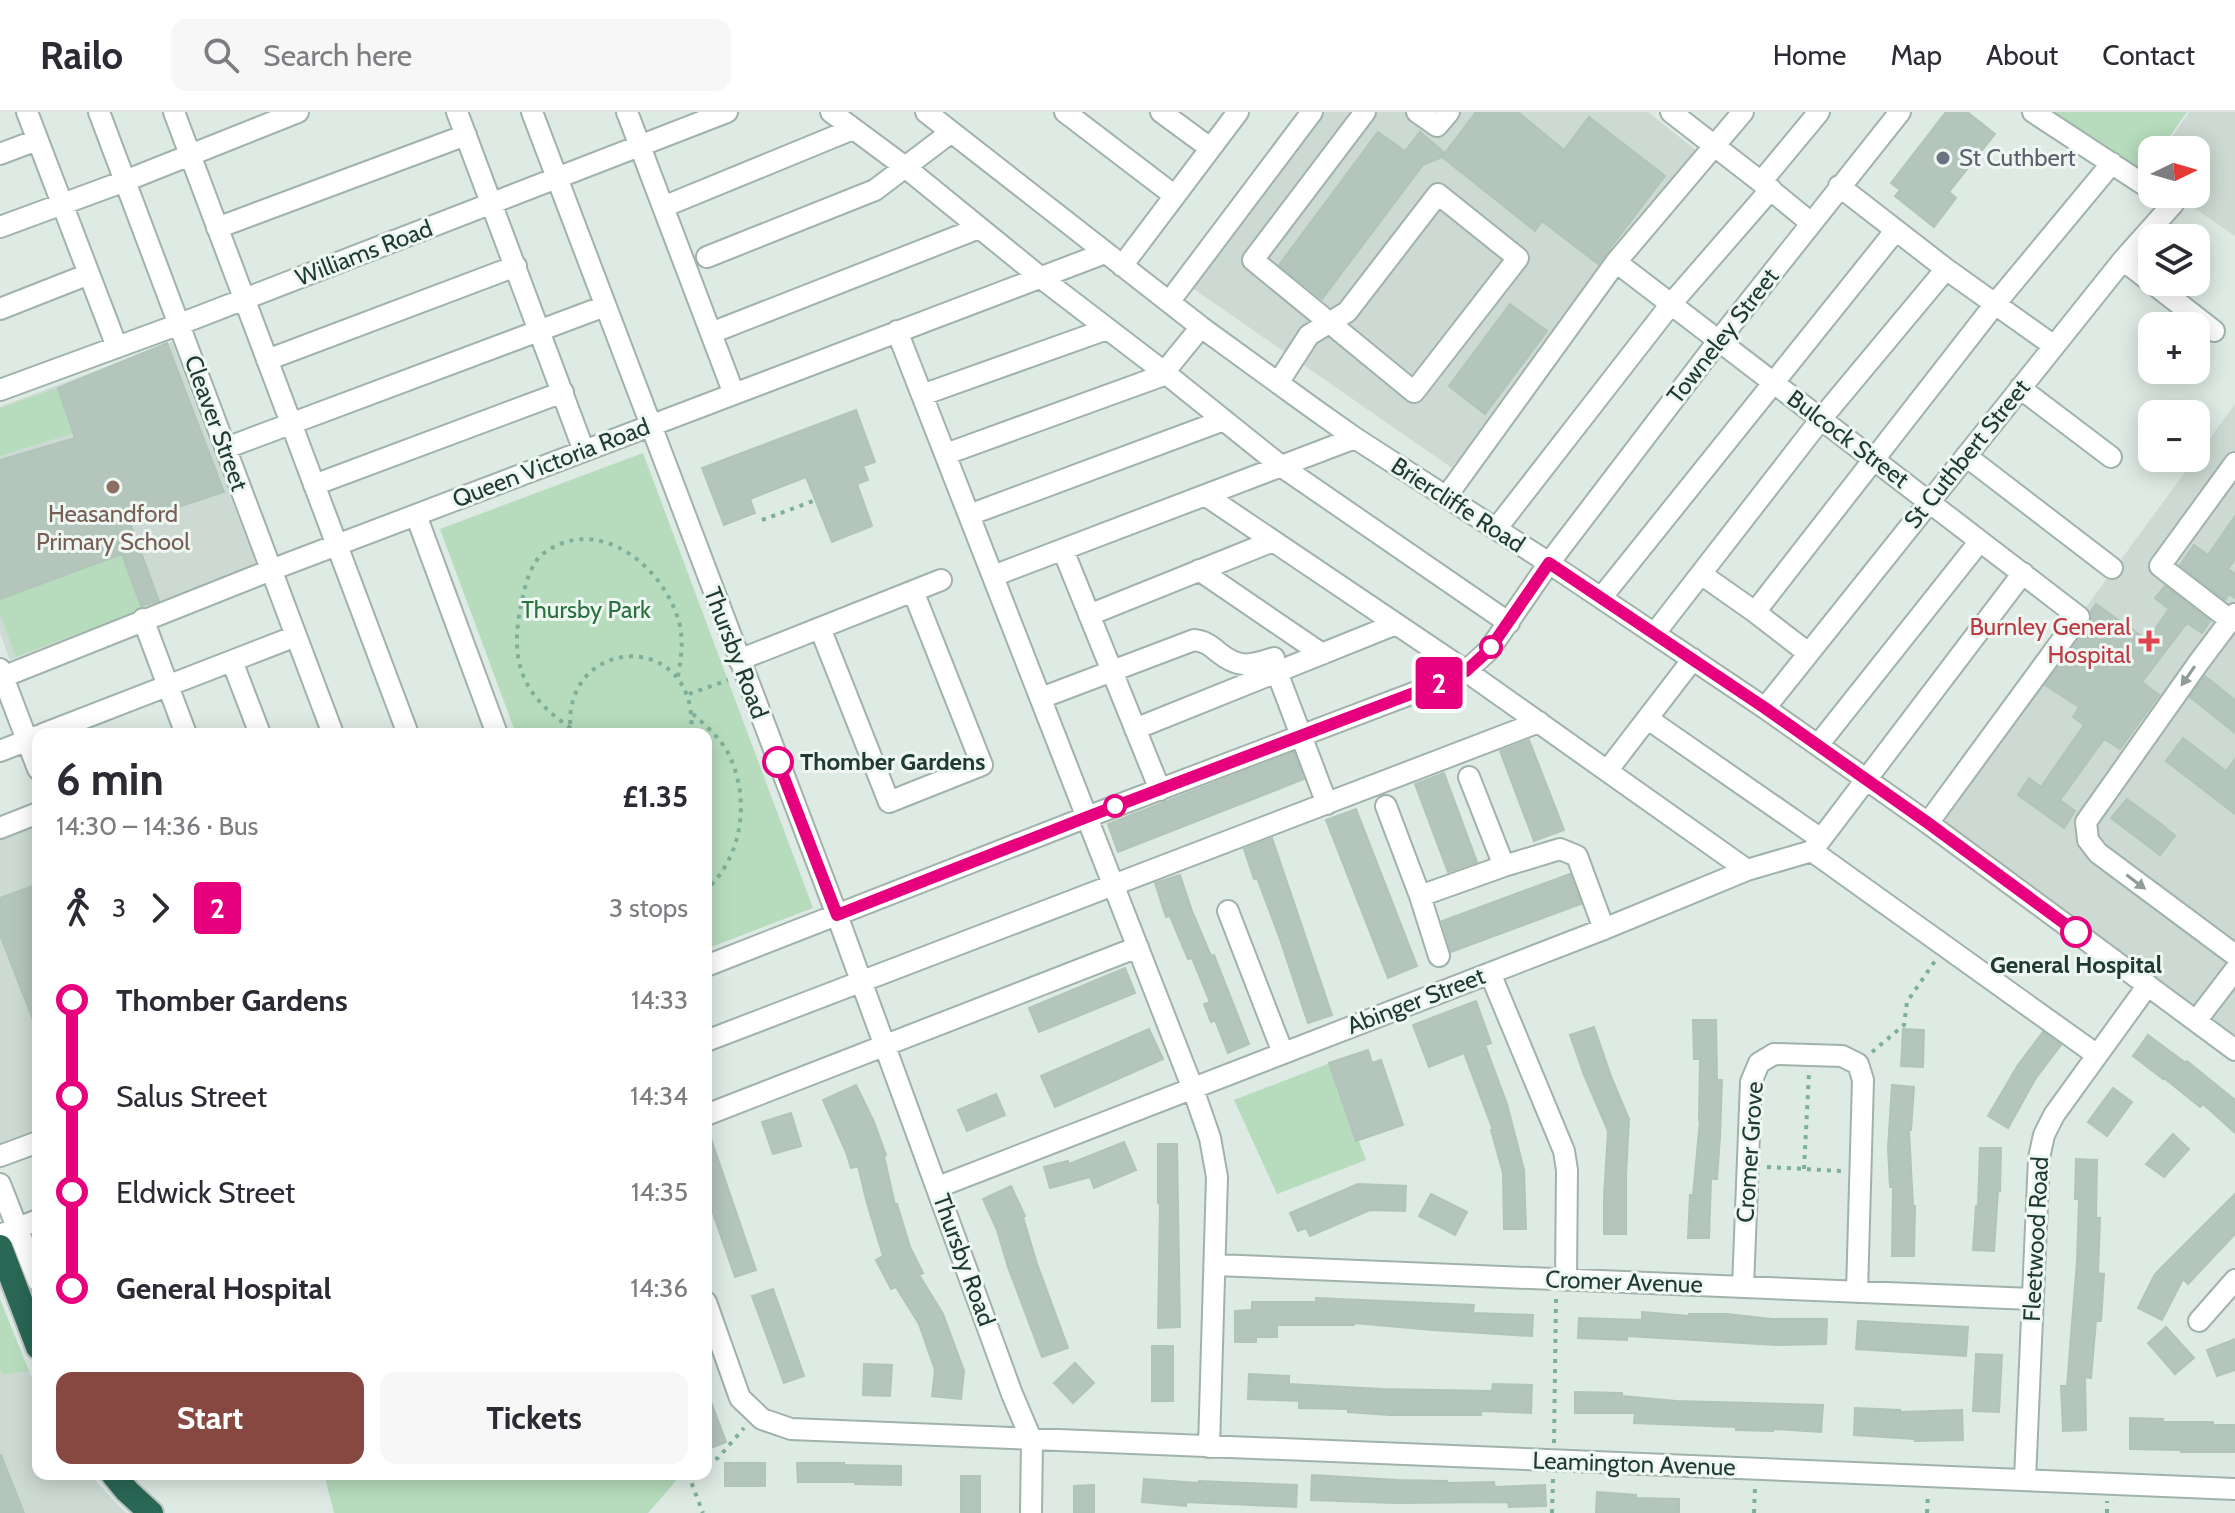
<!DOCTYPE html>
<meta charset="utf-8">
<style>
:root{--surface:#fff;--page:#f7f7f7;--text:#2b2b33;--muted:#7c7c81;--line:#e1e1e2;--accent:#864840}
body{margin:0;font-family:Cabin,sans-serif;background:var(--page);color:var(--text);height:100vh;display:flex;flex-direction:column;font-size:30px;white-space:nowrap}
*{box-sizing:border-box;margin:0}
p{font-size:26px;color:var(--muted)}
.icon{flex:none;width:44px;height:44px;fill:none;stroke:currentColor;stroke-width:2;stroke-linecap:round;stroke-linejoin:round}
.map{position:relative;flex:1;overflow:hidden}
.sheet{position:absolute;left:32px;top:616px;width:680px;height:752px;display:flex;flex-direction:column;background:var(--surface);border-radius:16px;box-shadow:0 4px 20px #0003}
.sheet>*{flex:none}
.badge{padding:0 16px;border-radius:6px;font-size:28px;line-height:52px}
.needle{width:52px;rotate:85deg}
.buttons{position:absolute;left:2138px;top:24px;display:grid;gap:16px}
.buttons a{display:grid;place-items:center;width:72px;height:72px;border-radius:16px;background:var(--surface);box-shadow:0 4px 20px #0003;font-size:40px}
.map>.badge{position:absolute;translate:-50% -50%;box-shadow:0 0 0 4px #fff}
.legs{display:flex;align-items:center;gap:12px;height:88px;padding:0 24px;font-size:26px}
.legs p{margin-inline-start:auto}
.overview{display:flex;align-items:center;justify-content:space-between;height:136px;padding:0 24px}
h1{font-size:44px;font-weight:700;line-height:60px}
.button{display:flex;gap:16px;margin-top:auto;padding:16px 24px}
.button a{flex:1;height:92px;border-radius:16px;background:var(--accent);color:#fff;font-size:32px;font-weight:700;line-height:92px;text-align:center}
.button a+a{background:var(--page);color:var(--text)}
ul{padding:0 24px;list-style:none}
li{display:flex;align-items:center;gap:28px;height:96px;font-size:30px}
li i{display:grid;place-items:center;width:12px;height:100%;margin:0 10px;background:currentColor}
li i::after{content:'';width:20px;height:20px;margin:-10px;border:6px solid;border-radius:50%;background:var(--surface)}
li p{margin-inline-start:auto}
li:first-child i{background:linear-gradient(#0000 50%,currentColor 0)}
li:last-child i{background:linear-gradient(currentColor 50%,#0000 0)}
header{display:flex;align-items:center;gap:48px;box-sizing:border-box;height:112px;padding:0 40px;background:var(--surface);border-bottom:2px solid var(--line)}
header strong{font-size:38px}
nav{display:flex;gap:44px;margin-inline-start:auto;font-size:28px}
.search{width:560px;height:72px;background:var(--page);display:flex;align-items:center;gap:20px;box-sizing:border-box;padding:0 28px;border-radius:16px;color:var(--muted);font-size:30px}
.map>svg:first-child{display:block}
.built{fill:#ccdad3}
.green{fill:#b6dcbd}
.building{fill:#b4c5bc;stroke:#b1c4ba;stroke-width:2}
.lines{fill:none;stroke-linecap:round;stroke-linejoin:round}
.minor-casing{stroke:#a1b2ab;stroke-width:24}
.highway-casing{stroke:#bcc4c1;stroke-width:28}
.path{stroke:#7eaf9b;stroke-width:4;stroke-dasharray:4 6;stroke-linecap:butt}
.minor{stroke:#fff;stroke-width:20}
.highway{stroke:#2a6755;stroke-width:24}
.oneway{fill:#8f9c98}
.line-1-casing{stroke:#fff;stroke-width:18}
.line-1{stroke:#e6007e;stroke-width:12}
.worship-dot{fill:#6b7280;stroke:#eff7f2;stroke-width:3}
.education-dot{fill:#8d6e63;stroke:#eff7f2;stroke-width:3}
.health-dot{fill:#e0444e;stroke:#eff7f2;stroke-width:3}
.stop-1-dot{fill:#fff;stroke:#e6007e;stroke-width:4}
.labels{text-anchor:middle;stroke-width:6;stroke-linejoin:round;paint-order:stroke}
.worship-label{font-size:24px;fill:#5b616d;stroke:#eff7f2;text-anchor:start}
.street-label{font-size:24px;fill:#1f3a31;stroke:#eff7f2}
.education-label{font-size:24px;fill:#785e54;stroke:#eff7f2}
.park-label{font-size:24px;fill:#29723e;stroke:#eff7f2}
.health-label{font-size:24px;fill:#be3a42;stroke:#eff7f2;text-anchor:end}
.stop-label{font-size:24px;font-weight:bold;fill:#1f3a31;stroke:#eff7f2;text-anchor:start}
</style>
<header>
<strong>Railo</strong>
<div class="search"><svg class="icon" aria-label="search" viewBox="0 0 24 24"><circle cx="10" cy="10" r="6"/><path d="M15 15l6 6"/></svg>Search here</div>
<nav><a>Home</a><a>Map</a><a>About</a><a>Contact</a></nav>
</header>
<div class="map">
<svg width="2235" height="1401" viewBox="0 0 2235 1401">
<rect width="100%" height="100%" fill="#deeae4"/>
<path class="built" d="M1324 0H1648L1697 39 1452 356 1191 175Z
M2189 0H2235V124L2174 82H2196V38H2163Z
M172 230 257 455 10 548 0 521V295Z
M2235 292V942L1928 711Z
M38 713V1023L0 1040V728Z
M0 1256 3 1263 28 1258 38 1275V1362H89L126 1401H0Z"/>
<path class="green" d="M2033 0H2187L2160 38H2152V50L2139 69Z
M58 276 73 321 0 344V296Z
M643 341 813 796 706 837V622H516L440 417Z
M122 442 143 497 16 545 0 502V487Z
M1330 951 1366 1048 1277 1082 1234 988Z
M0 1187 29 1259 3 1263 0 1256Z
M324 1362H680L681 1363 648 1401H334Z"/>
<path class="building" d="M1476 0H1518L1564 38 1589 5 1665 64 1598 152 1542 109 1535 119 1442 45 1423 53 1322 187 1279 153 1378 20 1405 39 1420 20 1445 41Z
M1946 0H1967L1995 22 1949 80 1956 86 1934 115 1895 84 1900 78 1891 71Z
M1510 192 1547 219 1485 302 1449 274Z
M167 231 224 380 130 411 159 489 141 494 122 442 0 487V348L75 326 58 276Z
M856 298 875 350 863 354 868 368 857 372 872 414 832 430 806 365 750 387 755 401 724 413 702 356Z
M2235 404V447L2228 457 2235 462V486L2229 482 2225 488 2180 453 2194 433 2208 443Z
M2165 474 2210 509 2202 521 2187 511 2142 570 2159 583 2120 637 2104 627 2060 688 2075 699 2064 716 2018 683 2029 666 2041 675 2084 613 2073 605 2079 595 2045 573 2089 513 2092 506 2091 499 2096 492 2147 528 2169 497 2155 486Z
M2205 564 2235 588V621L2190 585Z
M2183 626 2226 659 2235 647V702L2166 649Z
M1529 628 1564 718 1534 729 1500 639Z
M1294 640 1304 667 1118 740 1108 712Z
M1444 661 1477 750 1448 760 1415 672Z
M2127 687 2160 711 2175 724 2160 743 2111 706Z
M1356 697 1417 854 1388 866 1326 708Z
M1272 726 1332 903 1308 911 1280 827 1257 766 1254 767 1244 737Z
M1570 762 1581 792 1451 840 1442 809Z
M1180 763 1192 799 1211 844 1214 843 1249 932 1228 941 1215 908 1211 910 1204 892 1210 890 1192 846 1188 847 1170 804 1166 805 1155 771Z
M38 772V917L37 918 0 823V786Z
M1125 856 1135 881 1039 920 1029 896Z
M1476 889 1491 931 1485 933 1507 992 1524 1058 1526 1117H1504L1503 1061 1491 1018H1493L1464 941 1429 955 1413 913Z
M1693 908H1716L1717 968H1722L1720 1025 1717 1067H1711L1709 1126H1688L1690 1083H1693L1700 1008H1699L1700 947H1694Z
M1594 915 1612 967 1629 1007 1626 1063V1122H1604V1085L1608 1019 1584 963 1570 923Z
M1149 917 1163 947 1055 995 1041 964Z
M1903 917 1924 918 1923 955 1901 954Z
M2043 920 2061 933 2036 966 2008 1016 1988 1004 2018 953Z
M2148 923 2186 951 2187 949 2235 988V1021L2203 992 2200 995 2164 966 2163 967 2133 944Z
M1368 938 1372 951 1381 948 1403 1013 1356 1029 1329 951Z
M856 973 874 1010 886 1043 884 1044 895 1093 897 1092 910 1135 923 1161 919 1163 943 1202 964 1259 961 1287 932 1284 935 1258 919 1212 896 1175 891 1177 876 1148 883 1144 867 1091 858 1054 851 1056 846 1040 823 988Z
M1892 973 1914 975 1911 1018H1909L1913 1094H1915L1914 1144H1892L1893 1075H1890L1888 1036Z
M2113 976 2132 990 2107 1024 2088 1010Z
M996 982 1005 1003 967 1019 958 998Z
M791 1001 801 1034 773 1042 762 1010Z
M709 1021 756 1158 735 1165 706 1081V1022Z
M2173 1022 2189 1037 2164 1065 2146 1052Z
M1124 1030 1136 1058 1094 1076 1090 1065 1050 1076 1044 1055 1068 1049 1069 1052Z
M1158 1032H1177L1180 1215 1158 1216 1160 1091H1158Z
M1980 1036H2001L2000 1079H1998L1994 1139 1973 1138 1976 1094H1978Z
M2076 1047 2097 1048 2096 1106H2100L2098 1161 2104 1162 2101 1209H2096L2091 1266 2085 1265 2086 1318 2063 1319 2061 1274H2067L2077 1149 2079 1087H2075Z
M1358 1072 1406 1074 1405 1099 1370 1098 1310 1124 1306 1116 1298 1119 1290 1101Z
M1011 1074 1025 1104 1023 1105 1037 1152 1068 1236 1042 1245 1008 1155 997 1118 983 1087Z
M1431 1082 1467 1100 1455 1123 1419 1104Z
M2235 1082V1122L2188 1172 2183 1167 2162 1208 2138 1196 2155 1162Z
M773 1177 804 1264 784 1271 752 1184Z
M1316 1186 1474 1193 1473 1201 1533 1203 1532 1224 1433 1218 1354 1211V1213H1277V1225H1256V1230H1235V1199L1252 1198V1190H1316Z
M1642 1200 1689 1204V1202H1727L1772 1207H1827L1826 1232 1776 1233 1627 1224V1228L1578 1226 1579 1206 1642 1208Z
M1858 1209 1968 1215 1966 1244 1856 1237Z
M2166 1215 2194 1246 2175 1262 2148 1231Z
M2235 1227V1258L2217 1264 2207 1238Z
M1152 1234H1173V1289H1152Z
M1976 1242 2002 1243 1999 1300 1973 1299Z
M1075 1251 1094 1271 1073 1291 1054 1271Z
M864 1252 892 1253 890 1284 863 1283Z
M1249 1262 1289 1264V1272L1382 1277 1492 1279 1493 1272 1532 1273 1531 1301 1481 1299V1303H1390L1348 1300V1297L1299 1296V1289L1248 1287Z
M1575 1280 1622 1281V1284L1676 1289 1823 1293 1821 1320 1773 1317V1319L1736 1318V1315L1634 1311 1635 1301H1575Z
M706 1282H708L726 1330 706 1338Z
M1855 1296 1900 1298V1300L1962 1298 1963 1328 1915 1329V1327L1854 1323Z
M2130 1306 2163 1307 2162 1310H2213V1313H2235V1340H2181V1338L2130 1337Z
M0 1343H1L24 1401H0Z
M725 1351H765V1374H725Z
M797 1351H844V1353L901 1354V1373L855 1372V1370H798Z
M1312 1363 1398 1368 1447 1369V1371L1494 1370 1495 1375 1545 1373 1546 1394 1509 1395 1508 1390 1395 1391 1311 1388Z
M961 1364H980V1401H961Z
M1144 1367 1199 1371V1369L1297 1373 1296 1395 1186 1390V1394L1142 1390Z
M1094 1373V1401H1074V1374Z
M1597 1380 1636 1383V1386L1679 1387V1401H1596Z"/>
<g class="lines">
<defs>
<path id="minor" d="M27 0 117 235
M99 0 333 622
M174 0 408 622
M457 0 584 339
M532 0 837 803 1012 1282 1032 1329 1031 1401
M627 0 734 282
M831 0 905 55 1040 165 1164 260 1281 354 1509 511
M926 0 1201 215 1314 297 1355 326 1549 451 1765 596 1928 711 2235 938
M1065 0 1175 84
M1161 0 1210 36
M1417 0 1437 14 1449 0
M1671 0 1761 70 1811 111
M2033 0 2152 78
M0 42 37 28
M1761 70 1819 0
M1839 74 1946 157 2054 234
M663 95 853 17
M0 115 125 69 298 0
M217 116 466 23
M707 145 875 78 950 21
M2123 148 2214 219
M1616 150 2079 505 1928 711
M1122 154 1238 0
M1169 190 1312 0
M0 197 89 162
M897 219 1193 977 1210 1026 1217 1065 1209 1335
M711 221 979 116
M267 248 516 154
M1278 271 1309 223 1347 200 1438 82 1518 146 1414 280 1253 148 1365 0
M2020 276 2111 345
M0 278 180 212 727 0
M922 283 1107 217
M226 336 605 194
M946 342 1161 264 1201 215
M1966 344 2112 456
M314 373 563 280
M1205 383 1466 559 1747 758
M1446 385 1616 150 1743 0
M416 403 497 622
M969 403 1224 308
M1496 417 1671 192 1771 77
M1063 438 1160 678
M1199 458 1322 542
M1701 462 1755 500
M993 464 1355 326
M1601 486 1896 118
M2235 502 2199 550 2086 710 2088 728 2098 741 2235 843
M1089 503 1273 429
M143 507 186 622
M2230 508 2160 454 2235 351
M820 516 889 690 982 653 913 479
M1655 521 1821 307 1946 157
M1808 541 1755 500 1995 192 2112 51
M739 548 941 468
M232 549 260 622
M0 557 38 657
M1277 560 1327 692
M0 566 271 458 1105 141
M1041 586 1194 528C1204 529 1210 533 1218 540 1239 557 1250 554 1274 546
M1765 596 2123 148 2173 92 2158 82
M1648 607 1821 727
M1135 617 1396 512
M43 622 296 524
M1818 633 1980 429
M0 639 38 624
M1607 659 1693 547
M1469 665 1504 754
M1386 694 1420 784
M0 716 38 701
M1812 739 2097 943
M1228 799 1283 941
M1439 844 1420 784 1504 754 1560 737 1577 744 1604 817
M706 854 1087 705 1432 574 1466 559 1489 538 1549 451 1719 228 1900 0
M1490 861 1564 1039 1567 1058 1566 1168
M2196 909 2235 858
M706 929 1539 610
M706 1003 1138 835
M0 1044 38 1030
M0 1072 38 1169
M938 1075 1604 817 1747 758 1812 739 2023 461
M0 1123 38 1108
M1216 1153 2032 1187
M1743 1175 1751 970 1759 951 1774 942 1842 944 1858 952 1863 968 1857 1180
M706 1190 740 1286 762 1307 791 1317C1272 1340 1754 1353 2235 1377
M2199 1209 2235 1168
M2025 1367 2039 1046 2044 1023 2054 1003 2148 873"/>
<path id="highway" d="M0 1135 38 1235
M113 1362 127 1379 151 1401"/>
</defs>
<use href="#minor" class="minor-casing"/>
<use href="#highway" class="highway-casing"/>
<path class="path" d="M762 408 816 388
M689 582 728 568
M693 602C705 613 719 625 727 639 751 684 744 743 706 778
M571 616C517 580 509 544 523 484 526 470 532 449 544 441 599 401 664 455 679 510 684 528 681 547 678 565
M571 622C558 522 701 515 691 622
M1872 940 1904 913 1907 890 1935 849
M1767 1055 1842 1059
M1804 1057 1809 961
M1554 1331 1556 1187
M706 1351 718 1346 744 1316
M688 1362 703 1401
M1552 1401 1553 1367
M1754 1401 1755 1375
M1927 1401 1928 1381
M2107 1401V1389"/>
<use href="#minor" class="minor"/>
<use href="#highway" class="highway"/>
</g>
<defs><path id="oneway-solid" d="M-6-.8H1V-3.2L6.5 0L1 3.2V.8H-6Z" transform="scale(2)"/></defs>
<g class="oneway">
<use href="#oneway-solid" transform="translate(2188 564) rotate(125)"/>
<use href="#oneway-solid" transform="translate(2136 770) rotate(37)"/>
</g>
<g class="lines">
<defs>
<path id="line-1" d="M778 650 837 803 1087 705 1432 574 1466 559 1489 538 1549 451 1765 596 1928 711 2076 820"/>
</defs>
<use href="#line-1" class="line-1-casing"/>
<use href="#line-1" class="line-1"/>
</g>
<circle class="worship-dot" cx="1943" cy="46" r="8"/>
<circle class="education-dot" cx="113" cy="375" r="8"/>
<path class="health-dot" d="M2145 517h8v8h8v8h-8v8h-8v-8h-8v-8h8z"/>
<g class="stop-1-dot">
<circle cx="1491" cy="535" r="10"/>
<circle cx="778" cy="650" r="14"/>
<circle cx="1115" cy="694" r="10"/>
<circle cx="2076" cy="820" r="14"/>
</g>
<g class="labels">
<g class="worship-label">
<text x="1959" y="54">St Cuthbert</text>
</g>
<g class="street-label">
<text transform="translate(364 141) rotate(-21)" y="8">Williams Road</text>
<text transform="translate(1723 224) rotate(-52)" y="8">Towneley Street</text>
<text transform="translate(216 311) rotate(70)" y="8">Cleaver Street</text>
<text transform="translate(1848 327) rotate(37)" y="8">Bulcock Street</text>
<text transform="translate(1967 342) rotate(-51)" y="8">St Cuthbert Street</text>
<text transform="translate(551 351) rotate(-21)" y="8">Queen Victoria Road</text>
<text transform="translate(1458 393) rotate(33)" y="8">Briercliffe Road</text>
<text transform="translate(736 541) rotate(69)" y="8">Thursby Road</text>
<text transform="translate(1416 889) rotate(-21)" y="8">Abinger Street</text>
<text transform="translate(1750 1040) rotate(-86)" y="8">Cromer Grove</text>
<text transform="translate(2036 1127) rotate(-87)" y="8">Fleetwood Road</text>
<text transform="translate(964 1148) rotate(70)" y="8">Thursby Road</text>
<text transform="translate(1624 1170) rotate(2)" y="8">Cromer Avenue</text>
<text transform="translate(1634 1352) rotate(2)" y="8">Leamington Avenue</text>
</g>
<g class="education-label">
<text x="113" y="410">Heasandford<tspan x="113" dy="28">Primary School</tspan></text>
</g>
<g class="park-label">
<text x="586" y="506">Thursby Park</text>
</g>
<g class="health-label">
<text x="2131" y="523">Burnley General<tspan x="2131" dy="28">Hospital</tspan></text>
</g>
<g class="stop-label">
<text x="800" y="658">Thomber Gardens</text>
<text x="2076" y="861" text-anchor="middle">General Hospital</text>
</g>
</g>
</svg>
<div class="buttons">
<a><svg class="needle" viewBox="-14 -14 28 28"><path d="M0-13l5 13h-10z" fill="#e53935"/><path d="M0 13l5-13h-10z" fill="#7c7c81"/></svg></a>
<a><svg class="icon" aria-label="layers" viewBox="0 0 24 24"><path d="M12 4l9 5-9 5-9-5zM3 14l9 5 9-5"/></svg></a>
<a>+</a>
<a>−</a>
</div>
<b class="badge" style="left:1439px;top:571px;background:#e6007e;color:#fff">2</b>
<section class="sheet">
<div class="overview"><div><h1>6 min</h1><p>14:30 – 14:36 · Bus</p></div><b>£1.35</b></div>
<div class="legs"><svg class="icon" aria-label="walk" viewBox="0 0 24 24"><circle cx="13" cy="4" r="2"/><path d="M13 8l-2 6 4 7M11 14l-3 7M7 12l3-4h3l4 4"/></svg>3<svg class="icon" aria-label="forward" viewBox="0 0 24 24"><path d="M9 5l7 7-7 7"/></svg><b class="badge" style="background:#e6007e;color:#fff">2</b><p>3 stops</p></div>
<ul>
<li><i style="color:#e6007e"></i><b>Thomber Gardens</b><p>14:33</p></li>
<li><i style="color:#e6007e"></i><span>Salus Street</span><p>14:34</p></li>
<li><i style="color:#e6007e"></i><span>Eldwick Street</span><p>14:35</p></li>
<li><i style="color:#e6007e"></i><b>General Hospital</b><p>14:36</p></li>
</ul>
<div class="button"><a>Start</a><a>Tickets</a></div>
</section>
</div>
